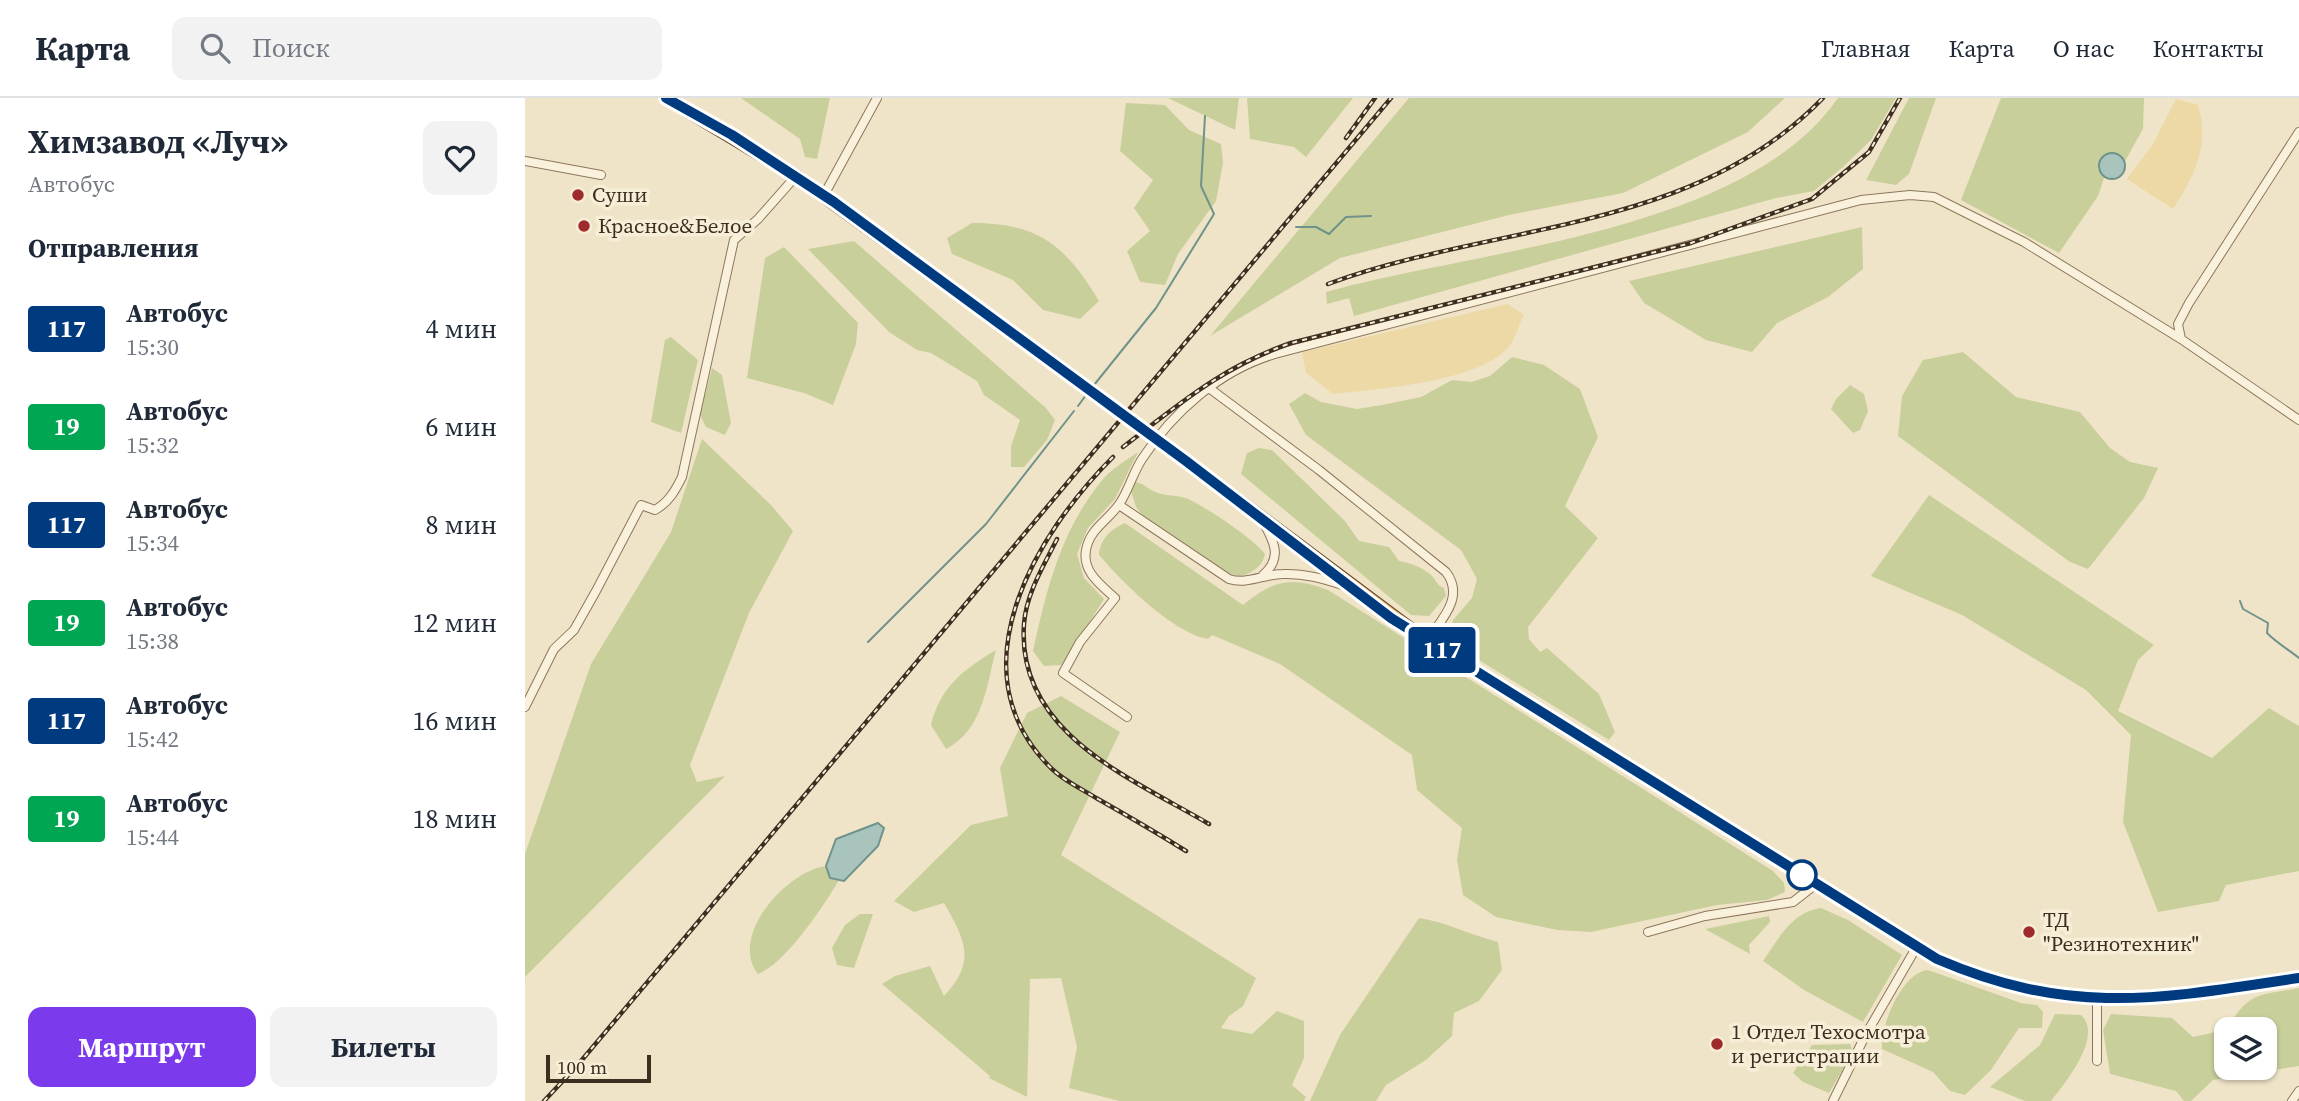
<!DOCTYPE html>
<html lang="ru">
<meta charset="utf-8">
<style>
:root{--surface:#fff;--page:#f2f2f3;--text:#1f2937;--muted:#747a83;--line:#e0e1e3;--accent:#7c3aed}
body{margin:0;font-family:"Source Serif 4",serif;background:var(--page);color:var(--text);height:100vh;display:flex;flex-direction:column;font-size:26px;white-space:nowrap}
*{box-sizing:border-box;margin:0}
p{font-size:23px;color:var(--muted)}
.icon{flex:none;width:38px;height:38px;fill:none;stroke:currentColor;stroke-width:2;stroke-linecap:round;stroke-linejoin:round}
.map{position:relative;flex:1;overflow:hidden}
.panel{display:flex;flex-direction:column;background:var(--surface);width:525px}
.panel>*{flex:none}
.badge{padding:0 14px;border-radius:5px;font-size:24px;line-height:46px}
.fabs{position:absolute;left:1689px;top:919px;display:grid;gap:14px}
.fabs a{display:grid;place-items:center;width:63px;height:63px;border-radius:14px;background:var(--surface);box-shadow:0 2px 5px #0004;font-size:35px}
.scale{position:absolute;left:21px;bottom:18px;width:105px;box-sizing:border-box;padding-left:7px;border:4px solid #3d2e20;border-top:0;font-size:19px;line-height:24px;white-space:nowrap;color:#3d2e20;-webkit-text-stroke:5px #f7eed8;paint-order:stroke}
.map>.badge{position:absolute;translate:-50% -50%;box-shadow:0 0 0 4px #fff}
h2{padding:0 28px;font-size:26px;line-height:63px}
.round{display:grid;place-items:center;flex:none;width:74px;height:74px;border-radius:14px;background:var(--page)}
.head{display:flex;align-items:center;justify-content:space-between;height:119px;padding:0 28px}
h1{font-size:33px;font-weight:700;line-height:52px}
.button{display:flex;gap:14px;margin-top:auto;padding:14px 28px}
.button a{flex:1;height:80px;border-radius:14px;background:var(--accent);color:#fff;font-size:28px;font-weight:700;line-height:80px;text-align:center}
.button a+a{background:var(--page);color:var(--text)}
ul{padding:0;list-style:none}
li{display:flex;align-items:center;gap:21px;height:98px;padding:0 28px}
li div{flex:1}
li b{display:block;font-size:26px}
li em{font-style:normal}
li .badge{min-width:77px;font-weight:700;text-align:center}
header{display:flex;align-items:center;gap:42px;box-sizing:border-box;height:98px;padding:0 35px;background:var(--surface);border-bottom:2px solid var(--line)}
header strong{font-size:33px}
nav{display:flex;gap:38px;margin-inline-start:auto;font-size:24px}
.search{width:490px;height:63px;background:var(--page);display:flex;align-items:center;gap:18px;box-sizing:border-box;padding:0 24px;border-radius:14px;color:var(--muted);font-size:26px}
main{display:flex;flex:1;min-height:0}
.map>svg:first-child{display:block}
.green{fill:#c9cf9b}
.sand{fill:#ecd9a5}
.water{fill:#a9c4bc;stroke:#6f938a;stroke-width:2}
.lines{fill:none;stroke-linecap:round;stroke-linejoin:round}
.stream{stroke:#6f938a;stroke-width:2}
.minor-casing{stroke:#8d765c;stroke-width:10}
.highway-casing{stroke:#5b4430;stroke-width:14}
.minor{stroke:#faf1dc;stroke-width:8}
.highway{stroke:#e0a458;stroke-width:12}
.rail-casing{stroke:#3d2e20;stroke-width:4.5}
.rail{stroke:#f7eed8;stroke-width:2;stroke-dasharray:5;stroke-linecap:butt}
.highway-bridge-casing{stroke:#5b4430;stroke-width:14;stroke-linecap:butt}
.highway-bridge{stroke:#e0a458;stroke-width:12}
.line-casing{stroke:#fff;stroke-width:16}
.line{stroke:#003b80;stroke-width:10}
.poi-dot{fill:#9e2a2b;stroke:#f7eed8;stroke-width:2.5}
.stop-dot{fill:#fff;stroke:#003b80;stroke-width:3.5}
.labels{text-anchor:middle;stroke-width:7;stroke-linejoin:round;paint-order:stroke}
.poi-label{font-size:21px;fill:#3d2e20;stroke:#f7eed8;text-anchor:start}
</style>
<header>
<strong>Карта</strong>
<div class="search"><svg class="icon" aria-label="search" viewBox="0 0 24 24"><circle cx="10" cy="10" r="6"/><path d="M15 15l6 6"/></svg>Поиск</div>
<nav><a>Главная</a><a>Карта</a><a>О нас</a><a>Контакты</a></nav>
</header>
<main>
<section class="panel">
<div class="head"><div><h1>Химзавод «Луч»</h1><p>Автобус</p></div><a class="round"><svg class="icon" aria-label="heart" viewBox="0 0 24 24"><path d="M12 20l-8-8c-3-5 5-10 8-4 3-6 11-1 8 4z"/></svg></a></div>
<h2>Отправления</h2>
<ul>
<li><span class="badge" style="background:#003b80;color:#fff">117</span><div><b>Автобус</b><p>15:30</p></div><em>4 мин</em></li>
<li><span class="badge" style="background:#00a651;color:#fff">19</span><div><b>Автобус</b><p>15:32</p></div><em>6 мин</em></li>
<li><span class="badge" style="background:#003b80;color:#fff">117</span><div><b>Автобус</b><p>15:34</p></div><em>8 мин</em></li>
<li><span class="badge" style="background:#00a651;color:#fff">19</span><div><b>Автобус</b><p>15:38</p></div><em>12 мин</em></li>
<li><span class="badge" style="background:#003b80;color:#fff">117</span><div><b>Автобус</b><p>15:42</p></div><em>16 мин</em></li>
<li><span class="badge" style="background:#00a651;color:#fff">19</span><div><b>Автобус</b><p>15:44</p></div><em>18 мин</em></li>
</ul>
<div class="button"><a>Маршрут</a><a>Билеты</a></div>
</section>
<div class="map">
<svg width="1774" height="1003" viewBox="0 0 1774 1003">
<rect width="100%" height="100%" fill="#f0e4c8"/>
<path class="green" d="M216 0H305L292 61 280 59 275 41Z
M643 0H714L710 32Z
M722 0H828L781 59 769 49 725 41Z
M884 0H1260L1223 34 1098 95 984 117 815 160 685 238Z
M1313 0H1371L1346 42 1318 69 1289 93 1251 100 829 218 824 200 802 206 801 194C950 152 1220 135 1313 0Z
M1384 0H1411L1384 76 1371 87 1341 82Z
M1476 0H1619L1618 31 1600 63 1594 58 1572 71 1580 77 1573 98 1534 155 1436 102Z
M601 5 640 7 664 32 696 46 698 65 691 103 653 156 640 187 615 184 602 153 625 133 609 110 628 82 595 53Z
M447 125C514 125 541 148 574 203L555 221 518 212 488 182 427 156 422 140Z
M1337 129 1338 171 1303 199 1252 225 1227 254 1181 242 1119 205 1104 183Z
M329 143 521 310 530 322 522 342 499 369H486V348L495 322 459 297 452 283 406 255 392 252 364 234 283 151Z
M259 149 333 225 331 246 308 307 279 295 222 280 240 160Z
M146 239 173 262 156 335 126 324 140 242Z
M1438 254 1491 299 1555 314 1585 350 1605 364 1633 370 1619 400 1563 471 1545 464 1373 338 1377 298 1398 262Z
M987 259 1019 267 1055 291 1073 339 1040 408 1073 440 1003 529 1004 541 1015 554 1022 550 1074 596 1090 634 1084 642 949 559 925 536 928 522 947 500 952 481 936 452 781 337 764 306 780 295 796 304 832 311 857 307 896 299 927 282 946 284 965 278Z
M187 270 197 277 206 325 200 337 181 329 175 317Z
M1325 287 1339 296 1343 313 1335 332 1328 335 1306 311 1311 301Z
M177 341 246 407 268 433 224 515 165 667 172 684 200 678 0 879V756L66 566 146 434Z
M734 350 747 352 820 423 834 443 864 449 874 463C885 465 898 469 907 478 912 483 911 487 919 490L921 498 904 518 886 517 716 376 722 355Z
M613 354 590 401 563 430 552 456 559 480 579 501 538 567 519 568 508 553C522 490 536 431 579 380 588 370 602 362 613 354Z
M611 384C620 386 623 391 630 394 640 398 653 397 663 401 681 409 729 441 740 456 737 470 727 474 715 479L704 475 616 416 611 409 606 393Z
M1404 397 1629 547 1613 562 1593 613 1687 660 1744 610 1774 628V773L1701 787 1694 803 1633 814 1598 724 1606 637 1561 592 1437 517 1346 478Z
M600 425 718 507C748 482 767 478 803 492L1248 773 1259 785 1260 794 1242 802 1192 807 1066 834 1032 832 971 819 938 797 932 762 937 730 892 692 887 657 755 566 687 537 683 541C648 535 597 484 574 457 575 441 586 431 600 425Z
M471 552C461 589 458 632 421 651L406 627C415 589 439 571 471 552Z
M536 598 595 634 536 757 731 880 718 908 704 918 696 930 727 936 752 913 779 923V960L767 987 781 999 779 1003H594L544 990 552 949 536 880 505 881 502 999 464 980 465 978 357 886 370 878 405 868 419 898C452 863 440 842 419 805L389 814 369 803 446 727 483 718 475 670 502 615Z
M301 768 305 780 314 782C298 809 261 865 233 876 203 838 262 773 301 768Z
M1296 810 1323 822 1377 857 1338 924 1279 892 1238 863C1254 840 1267 814 1296 810Z
M335 816H348L329 870 312 867 307 850 320 827Z
M1244 818 1245 824 1224 847 1225 856 1180 831Z
M894 820C922 824 945 837 973 844L977 872 954 903 929 915 927 938 901 962 861 987 851 1003H785L815 937Z
M1403 872 1496 905 1512 907 1518 914 1517 930H1494L1466 972 1440 997 1425 993 1408 974 1357 951C1355 928 1377 874 1403 872Z
M1774 890V968L1688 982 1666 1003H1659L1651 993 1585 976 1578 932 1586 916 1647 920 1668 939 1701 932V970H1740V931H1702C1724 893 1733 898 1774 890Z
M1530 916 1556 917C1579 938 1540 985 1526 1003H1500L1465 989 1515 947Z
M1325 946 1328 954 1304 995 1278 984 1268 975 1287 947Z"/>
<path class="sand" d="M1651 1 1673 7C1685 46 1670 78 1648 111L1602 81 1628 46Z
M983 206 999 217C994 226 991 238 986 246 960 284 851 291 808 296L781 275 777 254Z"/>
<path class="water" d="M1574 68a13 13 0 1 1 26 0a13 13 0 1 1-26 0Z
M353 725 359 730 353 748 319 783 305 780 301 768 311 741Z"/>
<g class="lines">
<path class="stream" d="M771 129H791L804 136 821 119 846 118
M569 287 631 210 689 116 676 88 680 18
M553 308 561 297
M1715 503 1718 511 1743 525 1742 535C1753 546 1763 551 1774 560
M343 544 461 426 549 313"/>
<defs>
<path id="minor" d="M0 63 76 77
M299 97 352 0
M1656 241 1653 226 1664 205 1774 34
M684 290 794 372 921 474C940 499 917 521 902 543
M594 407 704 481C722 487 739 476 758 476 783 475 804 483 827 490
M738 477C758 460 749 443 738 424
M0 609 29 551 49 532 71 493 116 407 130 412C144 404 150 393 157 379L209 142 233 121 271 78
M602 619 538 575 555 544 590 500C576 487 557 474 561 452 565 430 584 422 595 405 604 391 608 375 617 361 648 314 695 272 750 256L1336 102 1385 97 1409 99 1499 144 1656 241 1774 322
M1123 834 1180 818 1268 804 1291 786
M1572 963V901
M1308 1003 1340 938 1391 850
M1767 1003 1774 993"/>
<path id="highway" d="M141 0 271 78 541 274
M661 363 902 543 1412 861C1546 919 1636 901 1774 880"/>
</defs>
<use href="#minor" class="minor-casing"/>
<use href="#highway" class="highway-casing"/>
<use href="#minor" class="minor"/>
<use href="#highway" class="highway"/>
<defs>
<path id="rail" d="M821 40 850 0
M803 186C968 125 1168 135 1298 0
M598 349C656 305 697 269 766 245L1166 145 1287 101 1344 54 1375 0
M588 359C511 436 429 571 524 668 537 682 557 691 573 701 603 718 632 735 661 753
M532 441C519 467 501 496 499 526 491 635 606 680 684 726
M19 1003 51 969 866 0"/>
</defs>
<use href="#rail" class="rail-casing"/>
<use href="#rail" class="rail"/>
<defs>
<path id="highway-bridge" d="M541 274 661 363"/>
</defs>
<use href="#highway-bridge" class="highway-bridge-casing"/>
<use href="#highway-bridge" class="highway-bridge"/>
</g>
<g class="lines">
<defs>
<path id="line" d="M141 0 207 37 309 104 661 363 866 520 1412 861C1547 919 1634 901 1774 880"/>
</defs>
<use href="#line" class="line-casing"/>
<use href="#line" class="line"/>
</g>
<g class="poi-dot">
<circle cx="53" cy="97" r="7"/>
<circle cx="59" cy="128" r="7"/>
<circle cx="1504" cy="834" r="7"/>
<circle cx="1192" cy="946" r="7"/>
</g>
<circle class="stop-dot" cx="1277" cy="777" r="14"/>
<g class="labels">
<g class="poi-label">
<text x="67" y="104">Суши</text>
<text x="73" y="135">Красное&amp;Белое</text>
<text x="1518" y="829">ТД<tspan x="1518" dy="24">"Резинотехник"</tspan></text>
<text x="1206" y="941">1 Отдел Техосмотра<tspan x="1206" dy="24">и регистрации</tspan></text>
</g>
</g>
</svg>
<div class="fabs">
<a><svg class="icon" aria-label="layers" viewBox="0 0 24 24"><path d="M12 4l9 5-9 5-9-5zM3 14l9 5 9-5"/></svg></a>
</div>
<div class="scale">100 m</div>
<b class="badge" style="left:917px;top:552px;background:#003b80;color:#fff">117</b>
</div>
</main>
